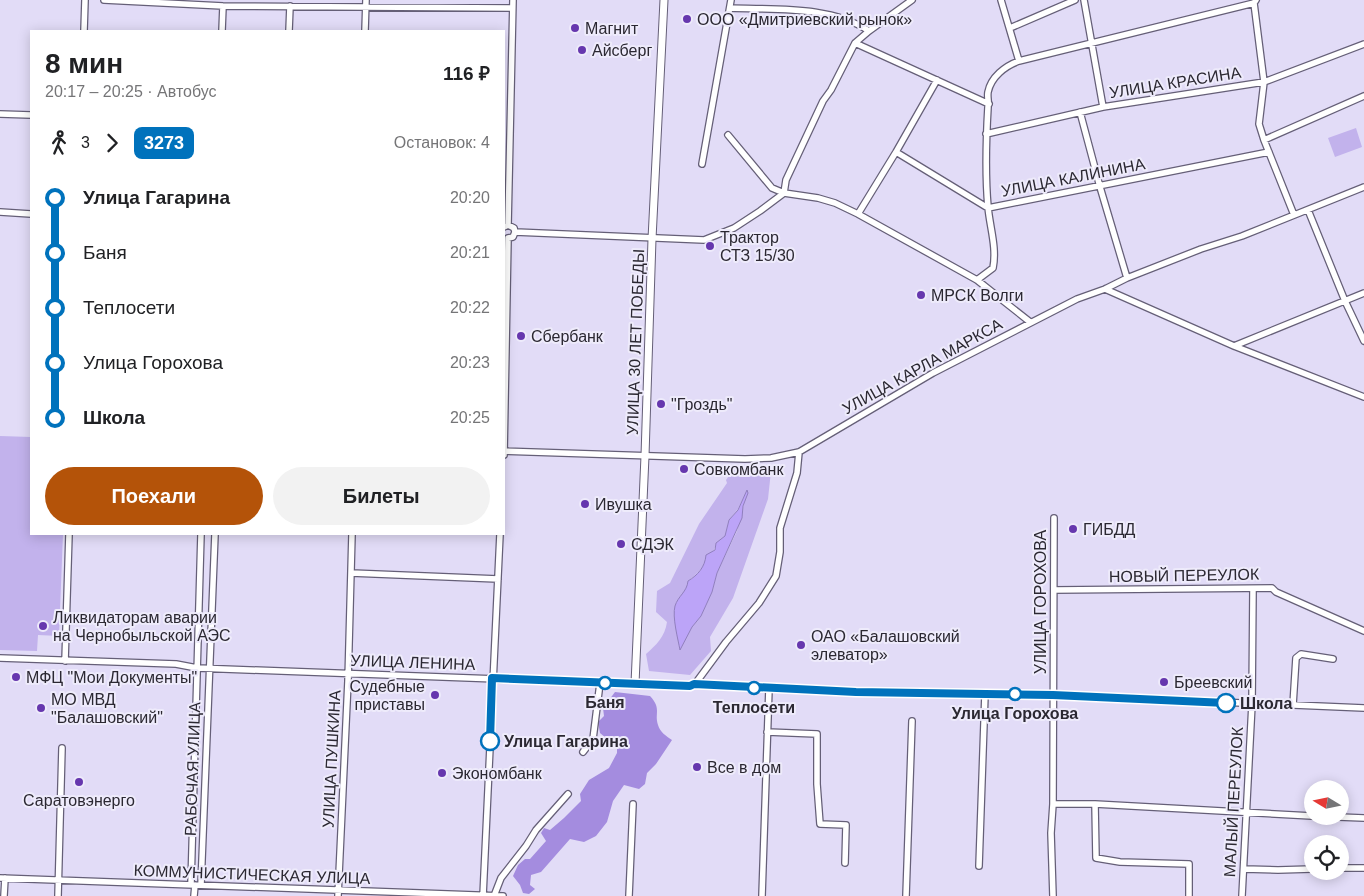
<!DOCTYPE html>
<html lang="ru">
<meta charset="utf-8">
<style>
:root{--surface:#fff;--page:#f2f2f2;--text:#202124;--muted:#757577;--accent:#b45309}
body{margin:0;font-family:Helvetica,sans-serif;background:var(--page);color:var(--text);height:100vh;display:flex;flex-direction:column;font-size:19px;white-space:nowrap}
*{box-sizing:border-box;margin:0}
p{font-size:16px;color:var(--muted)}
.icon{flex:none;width:28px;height:28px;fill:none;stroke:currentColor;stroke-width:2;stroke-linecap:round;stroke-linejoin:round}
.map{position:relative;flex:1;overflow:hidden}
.sheet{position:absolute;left:30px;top:30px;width:475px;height:505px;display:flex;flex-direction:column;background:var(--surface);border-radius:0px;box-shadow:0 2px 12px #0003}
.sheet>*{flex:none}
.badge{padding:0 10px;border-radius:8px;font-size:18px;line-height:32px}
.needle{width:32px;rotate:280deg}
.fabs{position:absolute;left:1304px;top:780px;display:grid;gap:10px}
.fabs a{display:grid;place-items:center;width:45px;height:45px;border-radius:50%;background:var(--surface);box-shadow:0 2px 12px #0003;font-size:25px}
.map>.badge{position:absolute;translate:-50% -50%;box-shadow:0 0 0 2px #fff}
.legs{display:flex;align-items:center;gap:8px;height:55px;padding:0 15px;font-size:16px}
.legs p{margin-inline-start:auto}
.overview{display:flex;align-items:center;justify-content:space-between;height:85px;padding:0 15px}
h1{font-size:28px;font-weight:700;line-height:38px}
.primary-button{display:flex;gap:10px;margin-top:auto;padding:10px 15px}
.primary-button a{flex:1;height:58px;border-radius:30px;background:var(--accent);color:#fff;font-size:20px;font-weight:700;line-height:58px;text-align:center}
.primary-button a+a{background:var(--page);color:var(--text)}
ul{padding:0 15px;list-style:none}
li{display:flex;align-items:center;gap:18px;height:55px;font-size:19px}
li i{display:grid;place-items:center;width:8px;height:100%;margin:0 6px;background:currentColor}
li i::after{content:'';width:12px;height:12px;margin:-6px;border:4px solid;border-radius:50%;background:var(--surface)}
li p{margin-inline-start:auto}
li:first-child i{background:linear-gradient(#0000 50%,currentColor 0)}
li:last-child i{background:linear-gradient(currentColor 50%,#0000 0)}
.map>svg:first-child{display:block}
.green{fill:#c2b2ec;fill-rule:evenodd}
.forest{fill:#a48cdf}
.water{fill:#bca4f8;stroke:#907fbd}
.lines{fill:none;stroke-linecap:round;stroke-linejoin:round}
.minor-casing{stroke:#655f77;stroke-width:8}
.major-casing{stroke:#655f77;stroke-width:9}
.minor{stroke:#fff;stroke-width:5.5}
.major{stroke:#fff;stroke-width:7}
.line-1-casing{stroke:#fff;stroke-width:11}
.line-1{stroke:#0072bc;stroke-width:8}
.poi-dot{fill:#6637ae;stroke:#eeebfb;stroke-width:2}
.stop-1-dot{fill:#fff;stroke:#0072bc;stroke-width:2.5}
.labels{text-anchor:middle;stroke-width:4;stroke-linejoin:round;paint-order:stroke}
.poi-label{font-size:16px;fill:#2b2832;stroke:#eeebfb;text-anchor:start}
.street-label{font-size:16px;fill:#2b2832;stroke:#eeebfb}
.stop-label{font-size:16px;font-weight:bold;fill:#2b2832;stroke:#eeebfb}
</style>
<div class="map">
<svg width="1364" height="896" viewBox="0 0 1364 896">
<rect width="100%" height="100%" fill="#e2dcf7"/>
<path class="green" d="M1356 128 1362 147 1335 157 1328 138Z
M0 436 31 437V534H63L59 636 38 635 37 651 0 650Z
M733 470 771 471 768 499 733 598 710 637 711 651 690 675 649 671 646 654C656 645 665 637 667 622L656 612 657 591 670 583 699 524 727 483 726 480ZM747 491 737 531 717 573 712 592 701 616 692 627 680 649 676 628 688 588V581C698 575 715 554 716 543L725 536 729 520 738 509Z"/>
<path class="forest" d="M615 692 650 696C662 709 654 713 658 725 660 732 666 736 672 740L656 764 647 773 645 784 639 789 624 785 613 801 607 822 596 836 584 842 570 839 541 872 531 875 530 885 535 889 529 894 523 893 520 885 513 876 518 865 525 859H530L546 841 541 833 544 828 550 830 564 818 581 801 580 794 589 780 609 768 617 753V741L606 738 600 733 598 722 604 716 603 708Z"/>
<path class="water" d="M747 490 748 493 743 506 742 518 717 573 712 592 701 616 692 627 680 650C678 639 672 617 675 606 678 596 687 592 688 581 698 575 705 567 706 555L715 550 716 543 725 536 729 520 738 510Z"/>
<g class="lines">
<defs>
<path id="minor" d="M104 0 223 6 512 8
M1001 0 1019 61
M1084 0 1103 107
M1256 0 1254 3 1264 82 1259 124 1264 140 1294 215
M730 8C775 10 830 5 869 31
M1010 28 1075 0
M84 31 85 0
M222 31 223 6
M289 31 290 6
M365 31 366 0
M855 43 989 104
M1080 112 1100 187 1127 278
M0 114 31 115
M986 134 1103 107 1264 82 1364 44
M728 135 772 188 784 193 818 198 835 203 858 214 977 280 1030 322
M1264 140 1364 96
M896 152 988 208 1269 152
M702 164 731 0
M784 193 786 180 823 101 831 90 855 43 869 31 912 0
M1308 210 1345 301 1364 341
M0 212 31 214
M858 214 896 152 937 80
M508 225 513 0
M504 227 508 225 514 228 515 232 513 237 508 238
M515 232 704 240 734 228 760 211 784 193
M977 280 993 268C997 248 990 228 988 207 985 174 986 141 988 107 989 102 987 97 988 92 991 77 1005 66 1019 61L1254 3
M1105 289 1234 346 1364 397
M1234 346 1364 293
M504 451 745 459 771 458 799 452 933 373 1077 299 1105 289 1127 278 1201 249 1242 236 1364 187
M504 455 508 238
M351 573 498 579
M1054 590 1272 588 1276 592 1364 631
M0 658 176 664 197 668 690 686 695 684 856 692 1053 695 1364 708
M65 661 69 534
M695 684 726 642 759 603 776 576 780 552V528L797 473 799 452
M1293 705 1296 658 1301 654 1333 659
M767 732 817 734V784L820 824 846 825 845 863
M583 752 593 739 600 683
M1053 804H1095L1312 816
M1095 804 1096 858 1120 862 1189 864V896
M1313 816 1364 818
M979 866 985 694
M1340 868H1364
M1244 869 1278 870 1312 869
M0 878 503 896
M191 884 201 534
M201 885 215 534
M4 896 5 878
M58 896 62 748
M194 896 195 885
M338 896 348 681 352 534
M483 896 500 534
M494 896 501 878 526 846 536 830 568 794
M629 896 633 804
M762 896 769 688
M906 896 912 721
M1053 896 1051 833 1053 804 1054 518
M1242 896 1252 704 1253 589"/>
<path id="major" d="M635 684 645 456 652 239 664 0"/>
</defs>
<use href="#minor" class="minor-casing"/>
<use href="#major" class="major-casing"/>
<use href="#minor" class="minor"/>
<use href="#major" class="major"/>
</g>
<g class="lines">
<defs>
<path id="line-1" d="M490 741 492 678 690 686 694 684 856 692 1053 695 1226 703"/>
</defs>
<use href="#line-1" class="line-1-casing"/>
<use href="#line-1" class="line-1"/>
</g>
<g class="poi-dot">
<circle cx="687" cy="19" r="5"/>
<circle cx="575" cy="28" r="5"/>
<circle cx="582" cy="50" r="5"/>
<circle cx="710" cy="246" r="5"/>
<circle cx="921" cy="295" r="5"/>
<circle cx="521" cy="336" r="5"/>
<circle cx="661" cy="404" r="5"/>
<circle cx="684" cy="469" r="5"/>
<circle cx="585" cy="504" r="5"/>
<circle cx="1073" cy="529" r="5"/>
<circle cx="621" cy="544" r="5"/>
<circle cx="43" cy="626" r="5"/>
<circle cx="801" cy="645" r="5"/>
<circle cx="16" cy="677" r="5"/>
<circle cx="1164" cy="682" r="5"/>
<circle cx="435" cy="695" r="5"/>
<circle cx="41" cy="708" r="5"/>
<circle cx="697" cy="767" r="5"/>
<circle cx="442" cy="773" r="5"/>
<circle cx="79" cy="782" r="5"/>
</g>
<g class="stop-1-dot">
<circle cx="605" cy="683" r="6"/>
<circle cx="754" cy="688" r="6"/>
<circle cx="1015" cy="694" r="6"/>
<circle cx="1226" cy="703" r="9"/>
<circle cx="490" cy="741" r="9"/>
</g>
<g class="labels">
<g class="poi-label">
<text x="697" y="25">ООО «Дмитриевский рынок»</text>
<text x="585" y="34">Магнит</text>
<text x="592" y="56">Айсберг</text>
<text x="720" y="243">Трактор<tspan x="720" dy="18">СТЗ 15/30</tspan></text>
<text x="931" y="301">МРСК Волги</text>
<text x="531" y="342">Сбербанк</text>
<text x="671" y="410">"Гроздь"</text>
<text x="694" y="475">Совкомбанк</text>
<text x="595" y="510">Ивушка</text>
<text x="1083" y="535">ГИБДД</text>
<text x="631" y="550">СДЭК</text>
<text x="53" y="623">Ликвидаторам аварии<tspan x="53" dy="18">на Чернобыльской АЭС</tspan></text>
<text x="811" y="642">ОАО «Балашовский<tspan x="811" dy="18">элеватор»</tspan></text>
<text x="26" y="683">МФЦ "Мои Документы"</text>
<text x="1174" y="688">Бреевский</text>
<text x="425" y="692" text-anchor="end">Судебные<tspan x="425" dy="18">приставы</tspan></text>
<text x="51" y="705">МО МВД<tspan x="51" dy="18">"Балашовский"</tspan></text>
<text x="707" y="773">Все в дом</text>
<text x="452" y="779">Экономбанк</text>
<text x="79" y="806" text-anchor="middle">Саратовэнерго</text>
</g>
<g class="street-label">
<text transform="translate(1175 82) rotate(-9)" y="6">УЛИЦА КРАСИНА</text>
<text transform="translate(1073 177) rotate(-11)" y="6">УЛИЦА КАЛИНИНА</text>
<text transform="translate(635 342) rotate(-88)" y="6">УЛИЦА 30 ЛЕТ ПОБЕДЫ</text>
<text transform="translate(922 366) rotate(-29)" y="6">УЛИЦА КАРЛА МАРКСА</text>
<text transform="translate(1184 575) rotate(-1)" y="6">НОВЫЙ ПЕРЕУЛОК</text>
<text transform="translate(1040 602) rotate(-90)" y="6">УЛИЦА ГОРОХОВА</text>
<text transform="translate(413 662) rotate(2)" y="6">УЛИЦА ЛЕНИНА</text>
<text transform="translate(331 759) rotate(-87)" y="6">УЛИЦА ПУШКИНА</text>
<text transform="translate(192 769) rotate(-88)" y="6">РАБОЧАЯ УЛИЦА</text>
<text transform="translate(1233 802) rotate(-87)" y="6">МАЛЫЙ ПЕРЕУЛОК</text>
<text transform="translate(252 874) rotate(2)" y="6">КОММУНИСТИЧЕСКАЯ УЛИЦА</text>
</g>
<g class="stop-label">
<text x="605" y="708">Баня</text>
<text x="1240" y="709" text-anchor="start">Школа</text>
<text x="754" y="713">Теплосети</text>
<text x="1015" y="719">Улица Горохова</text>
<text x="504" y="747" text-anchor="start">Улица Гагарина</text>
</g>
</g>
</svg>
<div class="fabs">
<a><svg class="needle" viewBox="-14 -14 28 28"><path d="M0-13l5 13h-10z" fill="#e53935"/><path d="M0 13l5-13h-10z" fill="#757577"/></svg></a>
<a><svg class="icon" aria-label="locate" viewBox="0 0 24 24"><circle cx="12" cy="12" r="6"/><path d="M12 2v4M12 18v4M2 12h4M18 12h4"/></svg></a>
</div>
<section class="sheet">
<div class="overview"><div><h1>8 мин</h1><p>20:17 – 20:25 · Автобус</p></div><b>116 ₽</b></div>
<div class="legs"><svg class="icon" aria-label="walk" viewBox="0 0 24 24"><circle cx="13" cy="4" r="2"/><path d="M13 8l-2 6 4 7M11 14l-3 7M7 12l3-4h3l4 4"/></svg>3<svg class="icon" aria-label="forward" viewBox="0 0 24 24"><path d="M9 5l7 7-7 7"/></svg><b class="badge" style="background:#0072bc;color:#fff">3273</b><p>Остановок: 4</p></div>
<ul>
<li><i style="color:#0072bc"></i><b>Улица Гагарина</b><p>20:20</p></li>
<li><i style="color:#0072bc"></i><span>Баня</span><p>20:21</p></li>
<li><i style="color:#0072bc"></i><span>Теплосети</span><p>20:22</p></li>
<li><i style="color:#0072bc"></i><span>Улица Горохова</span><p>20:23</p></li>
<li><i style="color:#0072bc"></i><b>Школа</b><p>20:25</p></li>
</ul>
<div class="primary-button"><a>Поехали</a><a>Билеты</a></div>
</section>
</div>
